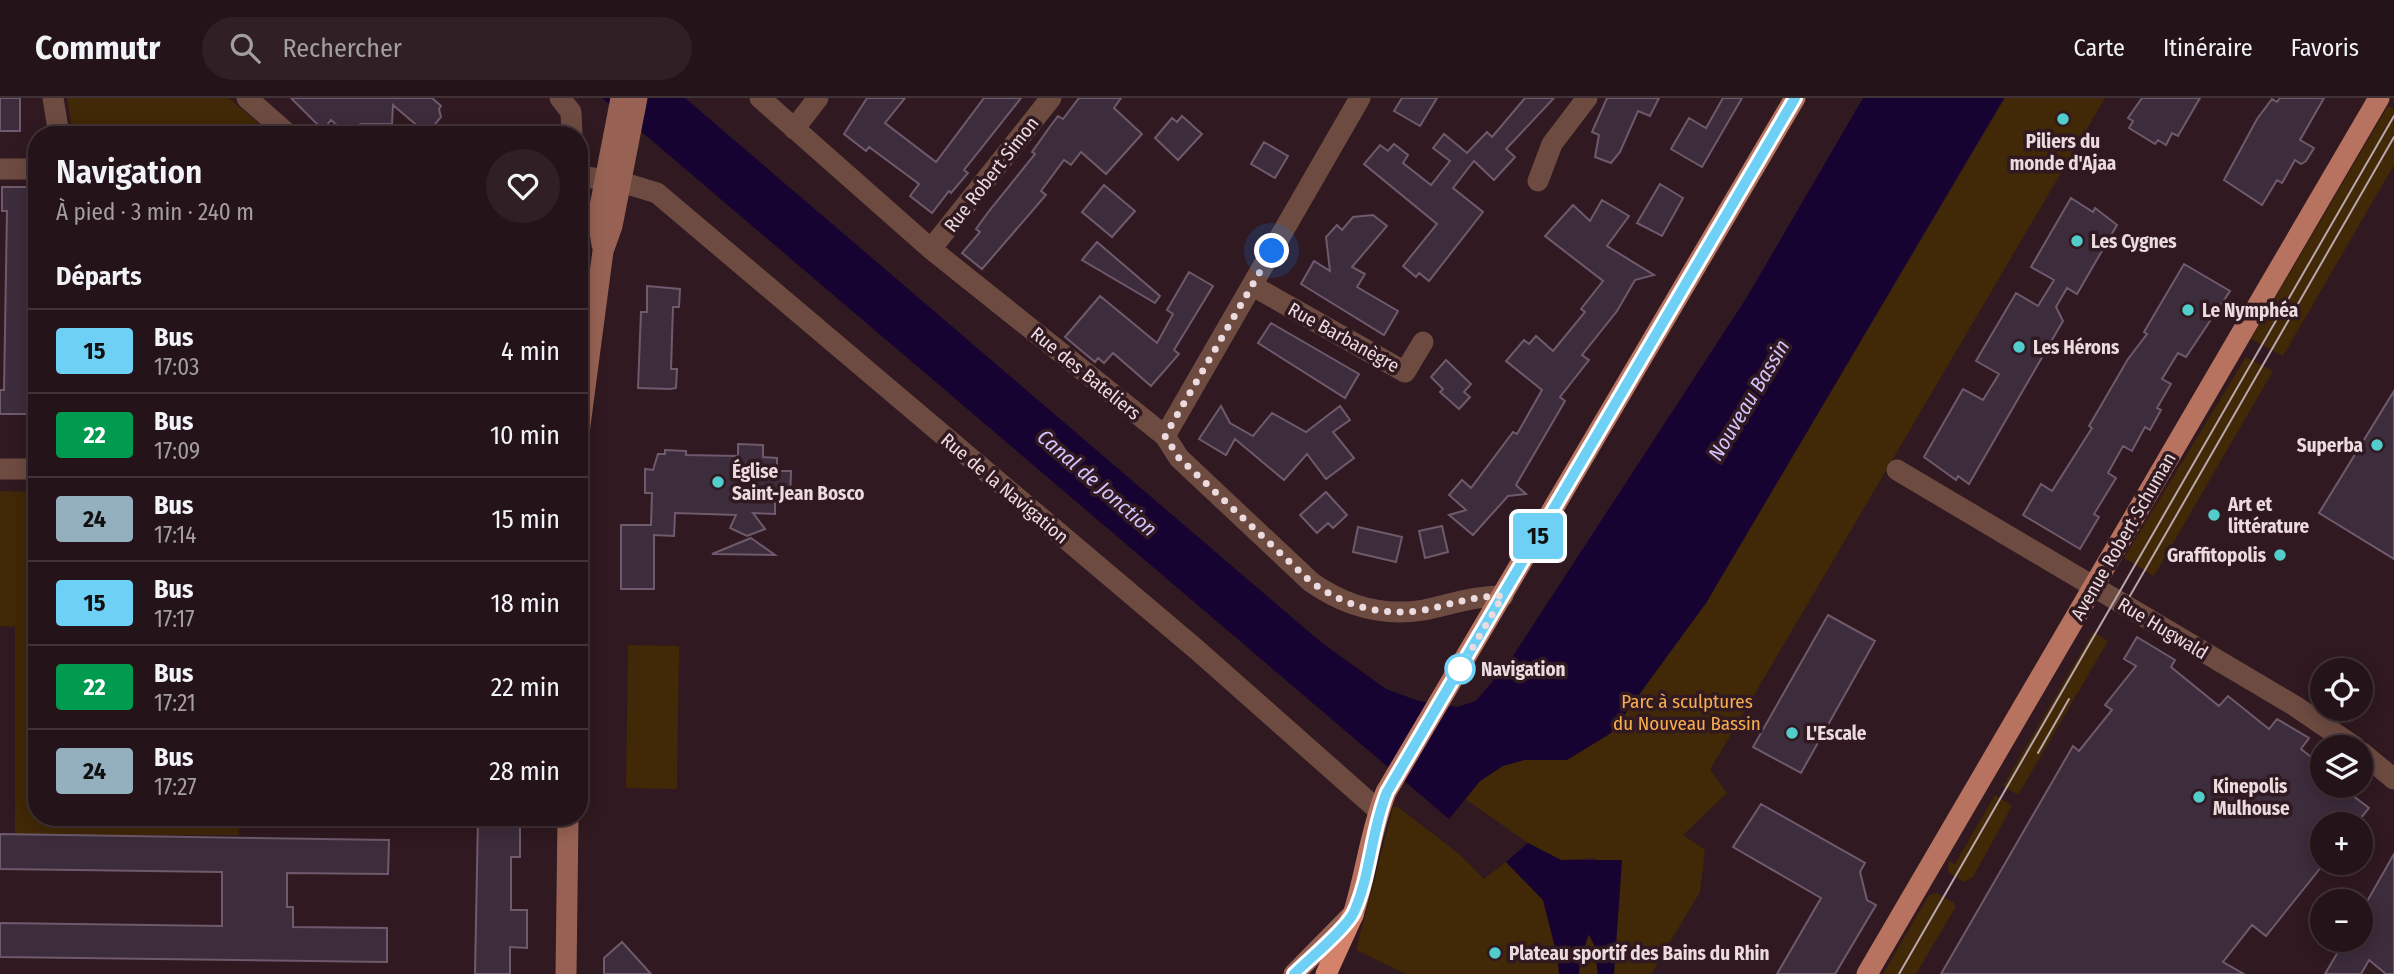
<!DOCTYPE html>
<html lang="fr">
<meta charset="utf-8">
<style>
:root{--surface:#241318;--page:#302025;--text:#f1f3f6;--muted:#a39ea2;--line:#413237}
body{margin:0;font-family:"Fira Sans Condensed",sans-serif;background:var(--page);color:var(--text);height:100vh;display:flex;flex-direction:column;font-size:26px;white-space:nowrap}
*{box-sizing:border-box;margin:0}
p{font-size:23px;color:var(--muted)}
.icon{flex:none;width:38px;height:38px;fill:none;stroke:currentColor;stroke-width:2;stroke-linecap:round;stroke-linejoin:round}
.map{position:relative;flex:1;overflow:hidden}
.panel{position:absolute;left:28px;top:28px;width:560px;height:700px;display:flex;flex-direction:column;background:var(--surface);border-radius:28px;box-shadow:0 4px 18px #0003,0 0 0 2px var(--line)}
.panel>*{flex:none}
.badge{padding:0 14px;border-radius:5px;font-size:24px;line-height:46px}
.controls{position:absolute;left:2310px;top:560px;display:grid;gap:14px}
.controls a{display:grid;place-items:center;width:63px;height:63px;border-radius:50%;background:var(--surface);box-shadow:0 4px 18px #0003,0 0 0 2px var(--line);font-size:35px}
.you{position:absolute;width:35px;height:35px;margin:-18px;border:5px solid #fff;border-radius:50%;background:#1a73e8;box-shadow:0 0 0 10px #1a73e833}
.map>.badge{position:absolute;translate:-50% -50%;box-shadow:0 0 0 4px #fff}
h2{padding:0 28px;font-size:26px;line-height:63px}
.round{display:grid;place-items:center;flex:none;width:74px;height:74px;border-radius:37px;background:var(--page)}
.head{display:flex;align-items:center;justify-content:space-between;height:119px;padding:0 28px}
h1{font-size:33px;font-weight:600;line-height:52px}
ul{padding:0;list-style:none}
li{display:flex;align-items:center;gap:21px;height:84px;padding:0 28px;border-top:2px solid var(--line)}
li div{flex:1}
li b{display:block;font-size:26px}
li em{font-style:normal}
li .badge{min-width:77px;font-weight:700;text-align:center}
header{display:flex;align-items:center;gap:42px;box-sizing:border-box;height:98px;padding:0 35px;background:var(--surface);border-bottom:2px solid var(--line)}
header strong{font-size:33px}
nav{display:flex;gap:38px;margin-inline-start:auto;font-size:24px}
.search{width:490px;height:63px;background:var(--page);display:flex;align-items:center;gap:18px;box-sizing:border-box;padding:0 24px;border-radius:38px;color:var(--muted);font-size:26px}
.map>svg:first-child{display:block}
.green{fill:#412806}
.water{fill:#160331}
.building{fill:#3d2c3c;stroke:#6e5a6c;stroke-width:2}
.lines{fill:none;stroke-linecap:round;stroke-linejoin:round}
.street{stroke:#6d4b41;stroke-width:21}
.secondary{stroke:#976253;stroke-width:21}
.primary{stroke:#b7735f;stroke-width:21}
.highway{stroke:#d5826b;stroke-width:21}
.tram{stroke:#b9a7ac;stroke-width:2}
.line-casing{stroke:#fff;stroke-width:16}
.line{stroke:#6fd0f6;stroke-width:10}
.walk{stroke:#ebdade;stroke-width:7;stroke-dasharray:0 12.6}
.poi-dot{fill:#52cdcc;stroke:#301920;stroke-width:2.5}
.stop-dot{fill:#fff;stroke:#6fd0f6;stroke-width:3.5}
.labels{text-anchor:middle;stroke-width:7;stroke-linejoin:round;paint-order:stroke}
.poi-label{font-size:19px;font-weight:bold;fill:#ebdade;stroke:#301920;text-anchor:start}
.street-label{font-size:19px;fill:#ebdade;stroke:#301920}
.stop-label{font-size:19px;font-weight:bold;fill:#ebdade;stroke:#301920;text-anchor:start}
.park-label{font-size:19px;fill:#f8ae50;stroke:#301920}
.water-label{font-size:21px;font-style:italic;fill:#d1c3fe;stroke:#301920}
</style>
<header>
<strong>Commutr</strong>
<div class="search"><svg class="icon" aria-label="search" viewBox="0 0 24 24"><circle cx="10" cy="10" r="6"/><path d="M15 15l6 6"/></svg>Rechercher</div>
<nav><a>Carte</a><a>Itinéraire</a><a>Favoris</a></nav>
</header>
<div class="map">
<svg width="2394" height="876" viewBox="0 0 2394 876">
<rect width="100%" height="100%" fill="#301920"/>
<path class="green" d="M67 0H229L272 37H73Z
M2005 0H2105L1710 672 1727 695 1683 737 1705 752 1700 794 1651 876H1614L1595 760 1561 762 1528 745 1465 701 1480 683 1503 668 1524 662H1567L1611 635 1706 505Z
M2388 8 2394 11V67L2283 258 2251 241Z
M2246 259 2273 273 2154 478 2124 460Z
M0 393 37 394V719H239V737H15V529L0 528Z
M2093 534 2108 543 2018 697 2003 688Z
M628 547 679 548 677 691 626 690Z
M1995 697 2012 708 1973 779 1964 784 1948 774 1949 763 1955 766Z
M1393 709H1398L1459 756 1484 781 1506 764 1543 802 1558 861 1559 876H1406L1356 852Z
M1937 795 1954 805 1955 810 1916 876H1883L1929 797Z
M1588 836 1594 846 1598 876H1579V862Z"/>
<path class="water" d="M602 0H685L1322 545 1386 591 1419 603 1457 609 1476 603 1511 561 1747 199 1863 0H2004L1706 505 1611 635 1567 662H1524L1503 668 1480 683 1449 721Z
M1528 745 1561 762H1622L1614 876H1598L1594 847 1589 836 1580 862 1579 876H1559L1558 861 1543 802 1506 764Z"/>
<path class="building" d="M0 0H20V33H0Z
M291 0H432L441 8 439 11 441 19 427 36 393 7 392 26H360L348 37 331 22 323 32Z
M867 0H905L885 25 936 64 984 0H1021L964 72 968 75 951 95 949 93 932 115 910 98 919 86 869 49 866 53 844 36Z
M1079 0H1121L1114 10 1142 36 1106 76 1081 54 1071 67 1064 62 1041 93 1046 97 982 171 962 155 980 134 976 131 989 113 1035 56 1032 54 1049 30 1058 18 1063 21Z
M1402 0H1437L1420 28 1394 13Z
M1525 0H1554L1506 51 1515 59 1494 82 1474 63 1453 90 1483 114 1429 183 1419 175 1416 179 1403 168 1437 126 1364 66 1380 47 1388 53 1394 46 1408 57 1403 65 1431 87 1450 63 1433 50 1444 36 1467 55 1487 34 1492 39Z
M1607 0H1659L1650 18 1638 13 1620 54 1611 65 1595 59 1599 37 1592 34Z
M1723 0H1742L1702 69 1671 51 1689 20 1706 30Z
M2142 0H2200L2178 38 2172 35 2166 47 2158 42 2155 46 2129 30 2133 23 2128 20Z
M2280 0H2324L2300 42 2314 50 2306 63 2301 66 2295 62 2282 85 2277 82 2262 107 2224 82 2257 21 2272 1 2277 4Z
M1182 18 1202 36 1178 62 1155 40 1172 20 1177 24Z
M1264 44 1288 58 1275 80 1251 66Z
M1660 86 1683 100 1662 138 1637 125Z
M1104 87 1135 113 1112 139 1082 114Z
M2 89H37L33 292 37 293V316H0V292H4L7 113H2Z
M2071 100 2093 114 2095 110 2117 127 2077 196 2067 190 2056 209 2063 223 1969 386 1958 378 1956 382 1924 359 1963 291 1983 302 1999 276 1976 263 2016 195 2038 208 2054 182 2031 169Z
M1602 102 1629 118 1607 148 1654 177 1635 182 1617 213 1582 257 1589 262 1560 299 1565 303 1516 387 1526 396 1508 398 1473 437 1449 417 1466 412 1449 397 1462 382 1471 390 1513 334 1517 336 1542 292 1506 263 1524 242 1529 246 1536 238 1553 253 1585 214 1581 211 1603 183 1545 138 1573 107 1590 123Z
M1373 117 1387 128 1352 169 1365 176 1357 189 1398 213 1384 237 1301 186 1314 163 1330 173 1326 139 1337 127 1342 132 1353 119Z
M1097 144 1160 198 1155 205 1082 162Z
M2184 166 2230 193 2186 259 2178 255 2162 281 2171 286 2157 310 2161 312 2150 332 2145 329 2132 353 2123 348 2108 375 2116 380 2094 416 2099 419 2080 451 2023 417 2041 386 2052 393 2092 330 2089 328 2128 261 2147 236 2144 234Z
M1189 174 1213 188 1174 252 1179 256 1151 288 1113 255 1104 265 1098 260 1095 264 1065 239 1100 198 1157 245 1173 216 1167 212Z
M647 188 680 191 679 209H673L671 271H677L676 290 670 291 638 290 641 214H647Z
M1271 225 1359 276 1345 300 1258 245Z
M1446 262 1471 286 1464 294 1470 299 1459 311 1440 294 1443 291 1431 279Z
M2394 293V461L2319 415Z
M1221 308 1230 325 1253 338 1272 315 1306 334 1340 308 1350 322 1333 334 1354 360 1326 381 1307 356 1284 382 1235 341 1226 357 1199 341Z
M738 346 763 347V359L777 360V373H791L790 403H775V416L753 415 765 431 747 438 730 430 736 417 675 415 674 438 654 437V491H621V427H651L652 395H645V371L653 372 658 356H665V352L686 353V357L738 358Z
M1326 394 1347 417 1333 430 1328 425 1317 435 1300 417Z
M1442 428 1448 454 1425 460 1419 433Z
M1358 429 1402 439 1396 464 1353 454Z
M751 440 775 457 712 456Z
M1828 517 1875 543 1801 675 1753 649Z
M2137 539 2175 562 2171 569 2219 608 2228 598 2269 631 2277 621 2309 640 2301 651 2315 662 2312 665 2322 673V688H2340L2369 710 2356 726H2322V768L2266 838 2252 827 2223 864 2244 876H1941L2073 648 2079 653 2112 612 2105 607 2136 568 2124 561Z
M1761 706 1865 765 1860 774 1867 802 1876 807 1835 876H1777L1821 800 1733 749Z
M478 719H520V759H511V812H527V850L510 849V876H475Z
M0 736 389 742 388 776 287 775V809H293V829L387 830V864L0 859V825L222 828V774L0 771Z
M2394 756V876H2386L2369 862 2361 876H2325L2345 842H2361V814Z
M622 844 651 876H604V860Z"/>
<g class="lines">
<path class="street" d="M53 0 59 37
M247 0 289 37
M560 0 571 14 572 37
M760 0 931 151 1165 338 1179 360 1311 484C1345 508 1382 519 1424 512 1453 506 1472 498 1503 498
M794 31 818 0
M0 71H37
M579 78 621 84 657 95 1196 551 1379 713
M1538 83 1552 46 1587 0
M931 151 1051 0
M1253 188 1405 274 1423 244
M1165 338 1360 0
M0 371H37
M1897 372 2295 608 2355 649
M2361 654 2394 681"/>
<path class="secondary" d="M602 147 598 119 621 0
M579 335 603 153 612 128 637 0
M566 876 568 719
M1294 876 1351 818"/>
<path class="primary" d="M1353 817C1366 776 1370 734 1386 694L1795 0
M1867 876 2379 0"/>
<path class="highway" d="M1326 876 1353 817"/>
<path class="tram" d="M2123 510 2394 39
M2038 655 2069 601
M1899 876 2394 18"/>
</g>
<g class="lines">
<defs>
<path id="line" d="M1294 876C1308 862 1347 830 1354 814 1371 776 1371 733 1387 694L1795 0"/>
</defs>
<use href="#line" class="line-casing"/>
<use href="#line" class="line"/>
<path class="walk" d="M1272 153 1165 338 1179 360 1311 484C1345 508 1381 519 1424 512 1453 506 1472 498 1503 498L1460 571"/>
</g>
<g class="poi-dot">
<circle cx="2063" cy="21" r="7"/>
<circle cx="2077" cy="143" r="7"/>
<circle cx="2188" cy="212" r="7"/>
<circle cx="2019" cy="249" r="7"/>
<circle cx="2377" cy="347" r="7"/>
<circle cx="718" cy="384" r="7"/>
<circle cx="2214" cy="417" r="7"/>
<circle cx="2280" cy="457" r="7"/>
<circle cx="1792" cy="635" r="7"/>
<circle cx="2199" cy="699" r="7"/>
<circle cx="1495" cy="855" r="7"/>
</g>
<circle class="stop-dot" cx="1460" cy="571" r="14"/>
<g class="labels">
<g class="poi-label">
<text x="2063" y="50" text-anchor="middle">Piliers du<tspan x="2063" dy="22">monde d'Ajaa</tspan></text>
<text x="2091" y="150">Les Cygnes</text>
<text x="2202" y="219">Le Nymphéa</text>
<text x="2033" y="256">Les Hérons</text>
<text x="2363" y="354" text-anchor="end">Superba</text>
<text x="732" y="380">Église<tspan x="732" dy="22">Saint-Jean Bosco</tspan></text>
<text x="2228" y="413">Art et<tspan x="2228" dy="22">littérature</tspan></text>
<text x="2266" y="464" text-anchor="end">Graffitopolis</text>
<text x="1806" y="642">L'Escale</text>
<text x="2213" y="695">Kinepolis<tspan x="2213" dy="22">Mulhouse</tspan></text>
<text x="1509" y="862">Plateau sportif des Bains du Rhin</text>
</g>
<g class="street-label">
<text transform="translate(991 76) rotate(-52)" y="7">Rue Robert Simon</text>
<text transform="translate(1344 239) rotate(29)" y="7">Rue Barbanègre</text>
<text transform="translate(1086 275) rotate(39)" y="7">Rue des Bateliers</text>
<text transform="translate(1005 390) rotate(40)" y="7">Rue de la Navigation</text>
<text transform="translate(2123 438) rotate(-60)" y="7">Avenue Robert Schuman</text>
<text transform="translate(2163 530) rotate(31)" y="7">Rue Hugwald</text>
</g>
<g class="stop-label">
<text x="1481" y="578">Navigation</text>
</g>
<g class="park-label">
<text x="1687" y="610">Parc à sculptures<tspan x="1687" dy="22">du Nouveau Bassin</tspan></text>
</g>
<g class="water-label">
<text transform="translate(1749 302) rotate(-59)" y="7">Nouveau Bassin</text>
<text transform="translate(1097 385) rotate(41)" y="7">Canal de Jonction</text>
</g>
</g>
</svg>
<div class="controls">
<a><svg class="icon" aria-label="locate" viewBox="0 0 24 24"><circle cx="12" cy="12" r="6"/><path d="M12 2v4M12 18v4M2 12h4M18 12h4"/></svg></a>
<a><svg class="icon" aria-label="layers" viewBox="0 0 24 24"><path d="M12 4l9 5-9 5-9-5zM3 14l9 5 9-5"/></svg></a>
<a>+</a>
<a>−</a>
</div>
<div class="you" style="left:1272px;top:153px"></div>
<b class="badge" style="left:1538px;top:438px;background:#6fd0f6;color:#111">15</b>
<section class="panel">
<div class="head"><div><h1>Navigation</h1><p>À pied · 3 min · 240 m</p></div><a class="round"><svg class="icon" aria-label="heart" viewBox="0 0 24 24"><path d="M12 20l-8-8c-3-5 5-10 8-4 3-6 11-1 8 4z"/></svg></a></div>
<h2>Départs</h2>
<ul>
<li><span class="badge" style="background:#6fd0f6;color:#111">15</span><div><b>Bus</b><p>17:03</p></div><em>4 min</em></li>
<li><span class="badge" style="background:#009b4e;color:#fff">22</span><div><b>Bus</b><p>17:09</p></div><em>10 min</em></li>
<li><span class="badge" style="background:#94b0be;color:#111">24</span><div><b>Bus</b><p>17:14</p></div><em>15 min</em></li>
<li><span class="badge" style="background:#6fd0f6;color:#111">15</span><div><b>Bus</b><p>17:17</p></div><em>18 min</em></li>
<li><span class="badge" style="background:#009b4e;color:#fff">22</span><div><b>Bus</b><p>17:21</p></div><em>22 min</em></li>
<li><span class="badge" style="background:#94b0be;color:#111">24</span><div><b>Bus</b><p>17:27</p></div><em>28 min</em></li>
</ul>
</section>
</div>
